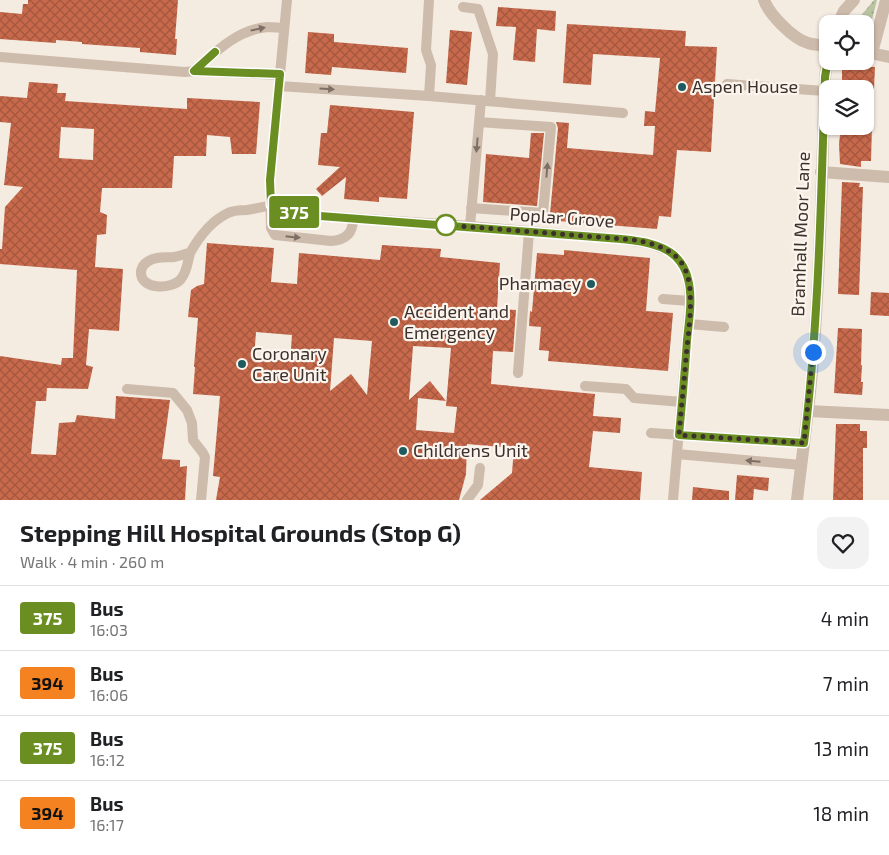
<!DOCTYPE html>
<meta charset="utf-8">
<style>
:root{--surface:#fff;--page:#f2f2f2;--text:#202124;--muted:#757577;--line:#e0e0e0}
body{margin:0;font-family:"Exo 2",sans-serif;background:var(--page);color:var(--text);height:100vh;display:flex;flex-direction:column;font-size:19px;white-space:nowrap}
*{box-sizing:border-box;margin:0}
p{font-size:16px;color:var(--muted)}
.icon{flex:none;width:28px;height:28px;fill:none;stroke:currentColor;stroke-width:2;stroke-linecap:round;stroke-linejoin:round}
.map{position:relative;height:500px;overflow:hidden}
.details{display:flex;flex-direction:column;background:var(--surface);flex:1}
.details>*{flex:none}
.badge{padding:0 10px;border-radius:4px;font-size:18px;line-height:32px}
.buttons{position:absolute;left:819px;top:15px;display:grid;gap:10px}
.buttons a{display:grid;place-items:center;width:55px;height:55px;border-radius:10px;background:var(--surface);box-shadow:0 1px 4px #0004;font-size:25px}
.you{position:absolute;width:25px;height:25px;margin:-12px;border:4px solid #fff;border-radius:50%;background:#1a73e8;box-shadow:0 0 0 8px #1a73e833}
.map>.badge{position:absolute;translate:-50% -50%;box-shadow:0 0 0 2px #fff}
.round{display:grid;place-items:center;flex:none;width:52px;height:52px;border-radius:15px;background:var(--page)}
.summary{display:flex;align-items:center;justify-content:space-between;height:85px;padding:0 20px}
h1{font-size:24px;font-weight:700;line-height:38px}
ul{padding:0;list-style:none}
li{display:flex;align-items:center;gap:15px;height:65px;padding:0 20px;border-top:1px solid var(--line)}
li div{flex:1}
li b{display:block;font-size:19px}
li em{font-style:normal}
li .badge{min-width:55px;font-weight:700;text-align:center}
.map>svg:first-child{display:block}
.grass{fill:url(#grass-dots)}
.building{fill:url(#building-cross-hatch);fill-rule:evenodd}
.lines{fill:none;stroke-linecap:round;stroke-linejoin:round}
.service{stroke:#cdbbac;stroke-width:10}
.minor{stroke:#cdbbac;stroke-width:12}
.tertiary{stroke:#cdbbac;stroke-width:12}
.oneway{fill:#7d6f65}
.line-casing{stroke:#fff;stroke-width:11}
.line{stroke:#6b8e23;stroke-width:8}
.walk{stroke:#3b302b;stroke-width:5;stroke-dasharray:0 9}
.poi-dot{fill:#1f5a5e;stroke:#fbf5ee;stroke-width:2}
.stop-dot{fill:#fff;stroke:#6b8e23;stroke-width:2.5}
.labels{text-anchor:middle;stroke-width:4.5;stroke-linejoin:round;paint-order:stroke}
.poi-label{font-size:18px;fill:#3b302b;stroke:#fbf5ee;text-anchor:start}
.street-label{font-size:18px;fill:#3b302b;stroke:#fbf5ee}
</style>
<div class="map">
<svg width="889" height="500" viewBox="0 0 889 500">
<defs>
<pattern id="grass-dots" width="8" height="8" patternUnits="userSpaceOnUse" patternTransform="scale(1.25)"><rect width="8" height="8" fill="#b8c4a0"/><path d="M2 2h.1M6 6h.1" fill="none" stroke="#97a083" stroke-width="1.8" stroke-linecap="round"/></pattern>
<pattern id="building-cross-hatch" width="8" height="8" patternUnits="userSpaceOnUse" patternTransform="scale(1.25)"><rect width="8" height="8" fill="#c8694b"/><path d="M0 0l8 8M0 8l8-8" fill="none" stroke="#a4573f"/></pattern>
</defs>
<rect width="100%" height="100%" fill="#f4ebe1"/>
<path class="grass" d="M874 0H877L866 43 865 42V24H854Z"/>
<path class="building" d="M28 0H178L175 39H177L176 55 140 52V48L82 44V42L56 40V43L0 39V12L22 14 23 4H28Z
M498 7 556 11 555 31 537 29 535 62 513 60 516 27 496 26Z
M567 24 686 31 685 46 717 47 711 152 677 150 671 217 659 216 657 229 534 219H546L548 217 550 214 558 128 556 122 569 123 567 148 653 155 655 126H644L645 111 655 112 660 58 593 54 591 85 563 83Z
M450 30 472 32 467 85 446 83Z
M308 32 334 34V42L408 48 406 73 332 67 331 75 305 73Z
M842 66 875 67 874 89H842Z
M29 82 58 84 57 93H66L65 101 187 109V98L260 102 256 154H232L230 137 207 135 206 156H174L172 188H102L100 212 107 215 106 234 97 235 95 267 123 269 119 331 89 329 86 365 93 367 88 389 47 388 46 401H36L31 454 56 455 59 423 75 422 77 415 115 419 116 396 170 400 162 459 180 460V467L187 466 185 500H0V356L61 365 62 358H73L77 270 0 264V249H2L5 207 23 187 4 185 11 123 0 122V96L27 98ZM61 127 94 129 93 160 59 158Z
M330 105 414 112 407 199 379 197V202L344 199 346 177 322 196 316 189 340 167 318 165 321 133H327Z
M841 126H872L871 161H861V167L840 164 839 144Z
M531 133H544L537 206 483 202 486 154 529 158Z
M842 182 860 183 859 187H863L859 295 838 294Z
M207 243 274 248 271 282 297 284 299 253 380 260 382 245 441 249 440 257 500 263 497 309 516 310 513 352 493 351 491 384 595 394 593 416 621 418 620 433 593 431 589 467 642 472 640 500H480L512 473 514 448 467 444 466 474 459 500H216L220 477 213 476 220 396 193 394 195 367H194L198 318 188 317 191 290 197 286 204 284ZM256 332 292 335 290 361 254 358ZM334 338 372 341 367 395 351 374 330 391ZM413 346 451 348 446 406 457 407 454 433 416 430 418 398 446 401 430 381 409 400Z
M564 250 650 258 646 311 673 313 668 371 548 361 549 351 539 350 541 327 529 326 530 311 532 312 537 253 564 255Z
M871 292 889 293V316L870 315Z
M838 328 862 329 861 365H862L861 382H863L862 395 834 393Z
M836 424H860V431H867V448H863V500H833Z
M737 475 769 478 768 491 754 489 753 500H735Z
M693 487 729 491V500H692Z"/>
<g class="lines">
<path class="service" d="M287 0 270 180 271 228 275 235 331 241C346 240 353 233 353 219
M463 7 478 9 493 54 490 101
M0 57 185 72 194 71 280 75
M194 71C215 52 238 29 268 27 274 27 279 28 284 28
M727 84 825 91
M279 86 429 96 623 113
M429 96 431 65 426 50 429 0
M271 205 284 210 307 215 470 226 621 239 651 244 669 251 675 256 684 267 688 279 690 301 673 500
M471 208 543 213 551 127 479 122
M470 226 481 100
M190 253C188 261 187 272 181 279 172 290 139 290 141 271 142 267 144 264 147 262 155 256 165 258 174 257 179 256 185 254 190 253Z
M190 253C199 237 211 221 228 213 234 210 241 210 247 210 255 209 263 207 271 205
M663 299 690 301
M689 324 724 327
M518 373 529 232
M585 386 626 389 634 398 682 402
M127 389 173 393 187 410 192 423 193 440 203 453 205 457 201 500
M651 433 804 443
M677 454 801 465
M467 500 478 485 480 468"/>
<path class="minor" d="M764 0C769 14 793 39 808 43 814 45 821 45 828 46
M865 52 889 57
M872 53 886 0
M821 172 889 177
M808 411 889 415"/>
<path class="tertiary" d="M838 24 844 11 854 0
M797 500C802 457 808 415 812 372 820 274 822 175 825 77L828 58"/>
</g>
<defs><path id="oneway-solid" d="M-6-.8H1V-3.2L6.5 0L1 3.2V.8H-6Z" transform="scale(1.25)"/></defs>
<g class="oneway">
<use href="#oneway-solid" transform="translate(258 29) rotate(-12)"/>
<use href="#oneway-solid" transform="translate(327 89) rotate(4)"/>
<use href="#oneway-solid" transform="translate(477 145) rotate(95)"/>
<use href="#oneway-solid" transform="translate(547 170) rotate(-85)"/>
<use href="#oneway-solid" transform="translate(293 237) rotate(6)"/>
<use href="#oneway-solid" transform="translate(753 461) rotate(-175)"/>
</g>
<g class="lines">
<defs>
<path id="line" d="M215 52 194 71 280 74 270 180 271 205 284 210 307 215 621 239C638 241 661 243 675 256 681 262 686 270 688 279 693 298 689 320 687 340 685 371 682 403 679 435L804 443C819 321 821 199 825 77L828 59"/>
</defs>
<use href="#line" class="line-casing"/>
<use href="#line" class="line"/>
<path class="walk" d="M446 225 635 240C653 244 674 248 684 267 696 289 688 333 686 358 684 384 681 409 679 435L804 443 813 352"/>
</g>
<g class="poi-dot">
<circle cx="682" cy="87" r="5"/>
<circle cx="591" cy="284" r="5"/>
<circle cx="394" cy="322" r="5"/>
<circle cx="242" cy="364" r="5"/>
<circle cx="403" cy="451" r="5"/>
</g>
<circle class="stop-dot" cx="446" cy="225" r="10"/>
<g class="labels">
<g class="poi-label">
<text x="692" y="93">Aspen House</text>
<text x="581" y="290" text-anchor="end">Pharmacy</text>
<text x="404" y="318">Accident and<tspan x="404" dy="21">Emergency</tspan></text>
<text x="252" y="360">Coronary<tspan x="252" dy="21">Care Unit</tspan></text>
<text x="413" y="457">Childrens Unit</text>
</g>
<g class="street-label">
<text transform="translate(562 218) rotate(4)" y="6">Poplar Grove</text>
<text transform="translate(801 234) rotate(-88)" y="6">Bramhall Moor Lane</text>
</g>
</g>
</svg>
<div class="buttons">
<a><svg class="icon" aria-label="locate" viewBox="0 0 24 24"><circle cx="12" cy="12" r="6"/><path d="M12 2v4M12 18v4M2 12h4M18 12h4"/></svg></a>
<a><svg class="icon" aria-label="layers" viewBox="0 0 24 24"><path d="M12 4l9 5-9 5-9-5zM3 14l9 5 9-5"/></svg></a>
</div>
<div class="you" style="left:813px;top:352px"></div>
<b class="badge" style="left:294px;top:212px;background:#6b8e23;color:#fff">375</b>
</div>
<section class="details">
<div class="summary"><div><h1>Stepping Hill Hospital Grounds (Stop G)</h1><p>Walk · 4 min · 260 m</p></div><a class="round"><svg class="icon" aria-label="heart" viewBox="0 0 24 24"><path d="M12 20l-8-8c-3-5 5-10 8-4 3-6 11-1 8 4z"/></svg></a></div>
<ul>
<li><span class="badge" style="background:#6b8e23;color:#fff">375</span><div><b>Bus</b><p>16:03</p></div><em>4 min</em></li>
<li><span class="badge" style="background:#f58220;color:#111">394</span><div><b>Bus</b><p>16:06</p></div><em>7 min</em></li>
<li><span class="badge" style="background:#6b8e23;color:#fff">375</span><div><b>Bus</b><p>16:12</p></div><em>13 min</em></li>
<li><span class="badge" style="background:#f58220;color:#111">394</span><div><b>Bus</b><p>16:17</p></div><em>18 min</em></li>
</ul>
</section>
